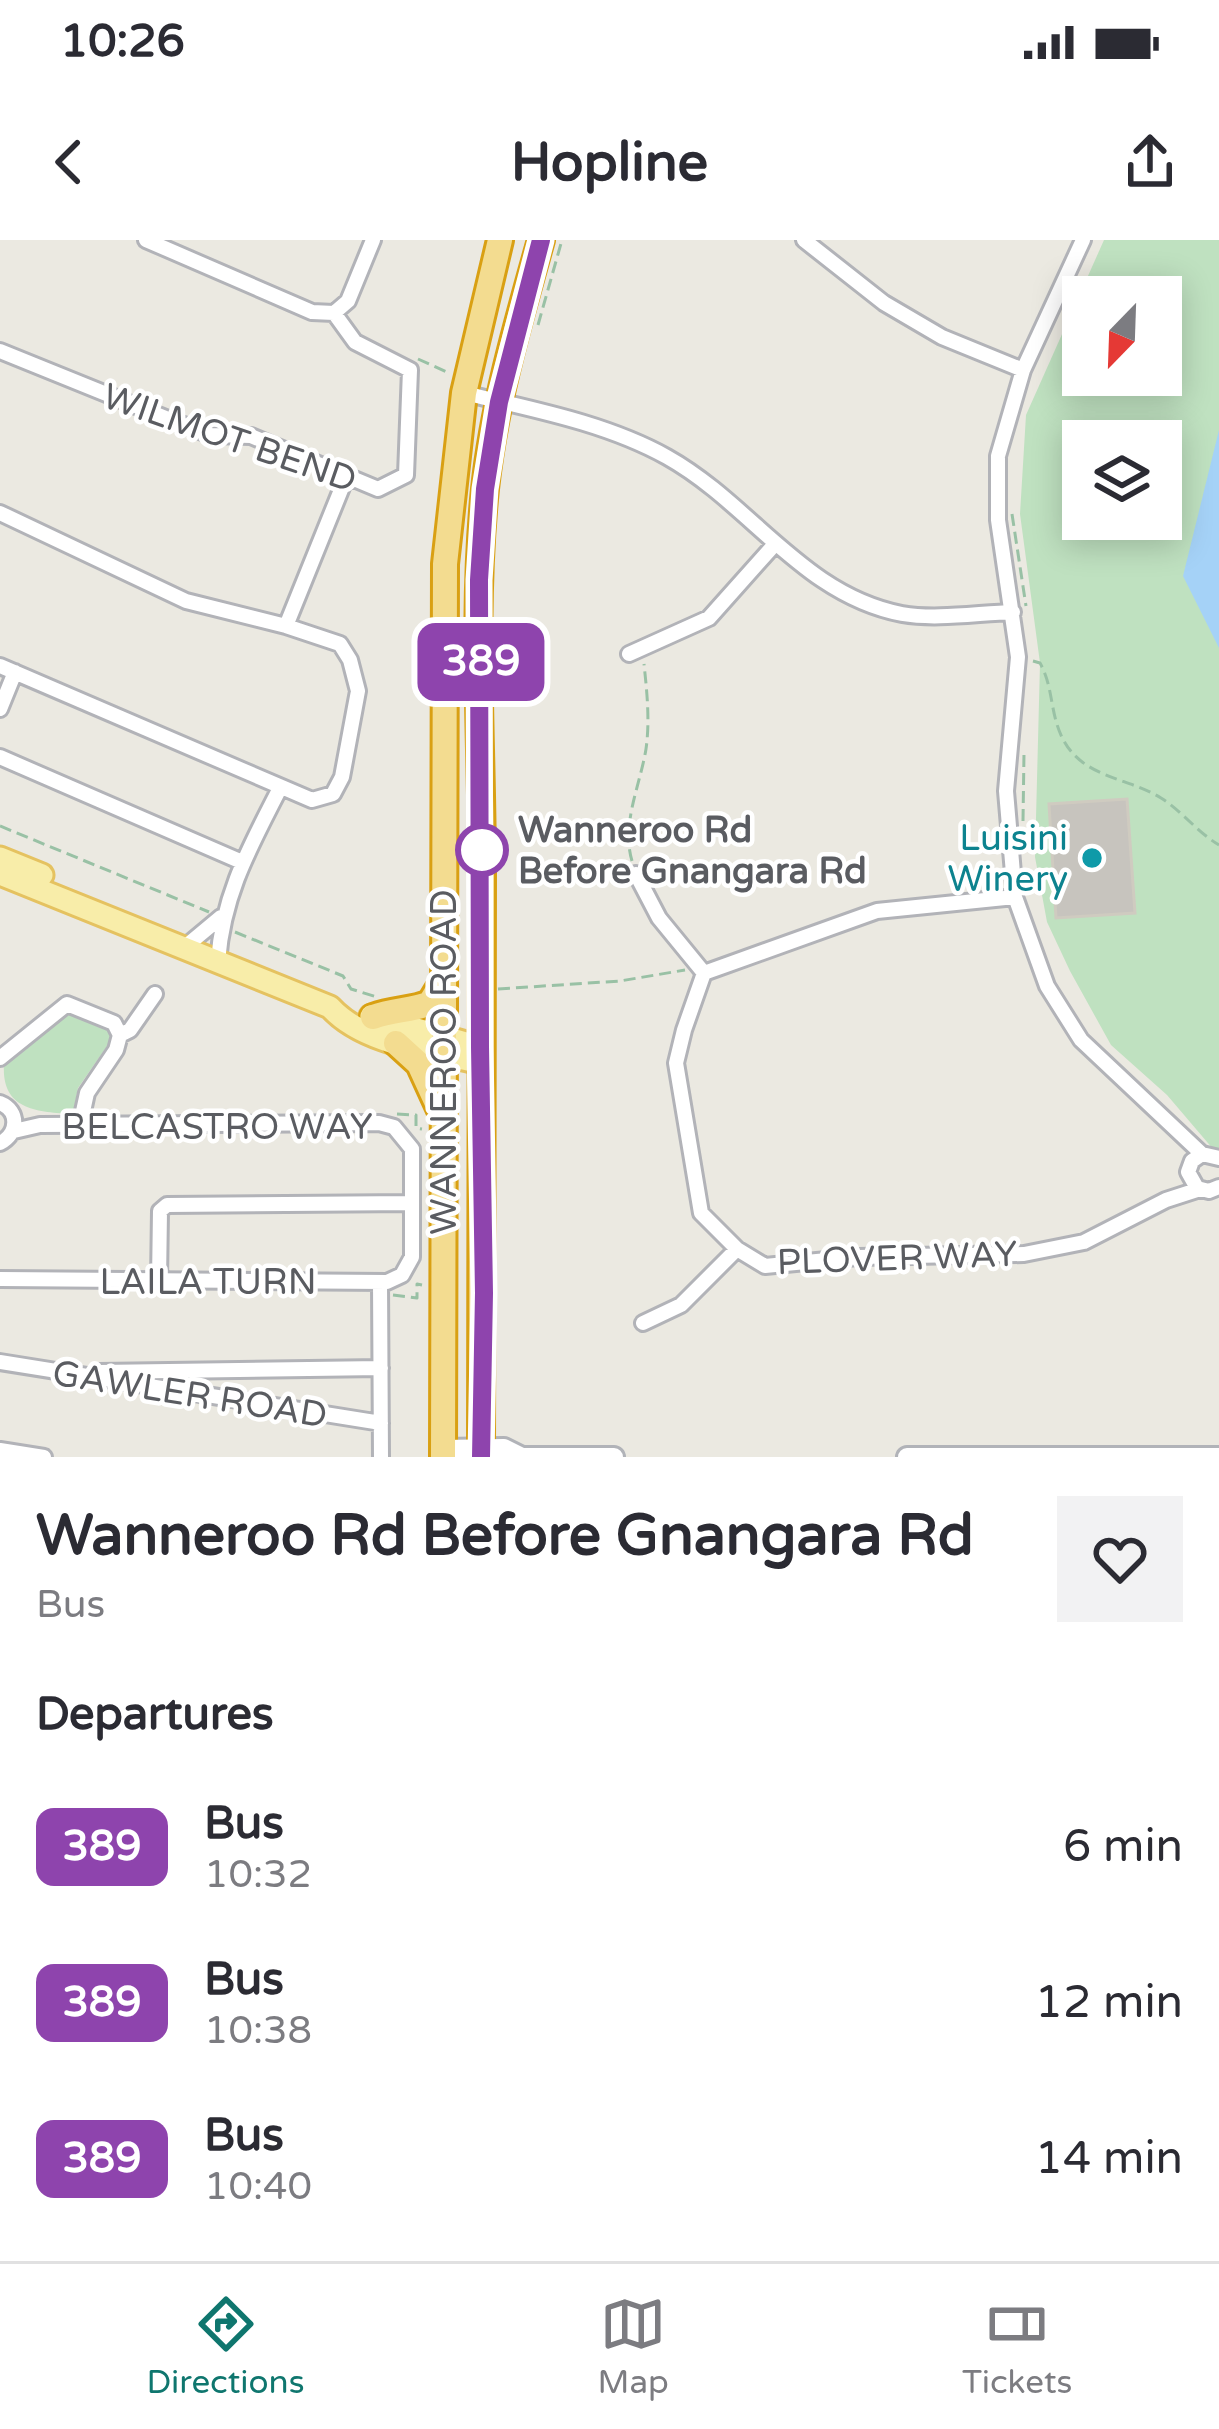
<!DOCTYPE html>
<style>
:root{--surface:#fff;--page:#f2f2f3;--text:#2b2b33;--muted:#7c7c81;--line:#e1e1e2;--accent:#0f766e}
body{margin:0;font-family:"Varela Round",sans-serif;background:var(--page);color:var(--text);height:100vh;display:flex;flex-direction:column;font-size:45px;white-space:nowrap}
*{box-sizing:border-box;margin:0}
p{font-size:39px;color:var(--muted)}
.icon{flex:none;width:66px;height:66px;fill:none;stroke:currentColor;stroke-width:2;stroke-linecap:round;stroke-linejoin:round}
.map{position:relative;height:1217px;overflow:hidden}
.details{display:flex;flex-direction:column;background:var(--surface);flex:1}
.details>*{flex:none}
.badge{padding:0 24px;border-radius:18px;font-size:42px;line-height:78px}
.needle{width:78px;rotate:203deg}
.buttons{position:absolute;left:1062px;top:36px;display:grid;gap:24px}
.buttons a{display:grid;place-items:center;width:120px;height:120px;border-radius:0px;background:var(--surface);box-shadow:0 6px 30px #0003;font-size:60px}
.map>.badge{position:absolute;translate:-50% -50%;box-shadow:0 0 0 6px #fff}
h2{padding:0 36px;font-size:45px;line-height:108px}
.round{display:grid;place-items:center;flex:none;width:126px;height:126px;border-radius:0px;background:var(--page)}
.overview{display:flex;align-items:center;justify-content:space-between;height:204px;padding:0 36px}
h1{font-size:57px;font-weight:700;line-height:90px}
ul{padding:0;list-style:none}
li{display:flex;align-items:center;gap:36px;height:156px;padding:0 36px}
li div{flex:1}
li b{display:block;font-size:45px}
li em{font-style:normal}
li .badge{min-width:132px;font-weight:700;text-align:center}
.status{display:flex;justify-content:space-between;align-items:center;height:84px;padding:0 60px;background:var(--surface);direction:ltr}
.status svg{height:33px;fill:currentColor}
header{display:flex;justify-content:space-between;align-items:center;height:156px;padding:0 36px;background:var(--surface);font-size:54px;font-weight:700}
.tab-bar{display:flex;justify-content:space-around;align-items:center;height:168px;border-top:3px solid var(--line);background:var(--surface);font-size:33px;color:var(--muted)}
.tab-bar a{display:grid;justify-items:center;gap:6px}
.tab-bar .current{color:var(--accent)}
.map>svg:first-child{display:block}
.green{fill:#bfe1c0;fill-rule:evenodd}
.water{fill:#a5d2f7}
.building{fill:#c7c4be;stroke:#cfcbc0;stroke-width:3}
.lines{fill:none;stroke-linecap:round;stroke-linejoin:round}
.street-casing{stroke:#b2b3b8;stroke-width:20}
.secondary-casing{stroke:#b1b3b8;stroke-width:24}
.primary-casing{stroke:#e5c260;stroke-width:27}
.highway-casing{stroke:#d9a013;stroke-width:30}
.path{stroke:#99c1a5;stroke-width:3;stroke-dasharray:12 6;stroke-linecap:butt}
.street{stroke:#fff;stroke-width:14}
.secondary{stroke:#fff;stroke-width:18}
.primary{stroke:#f8eda9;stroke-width:21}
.highway{stroke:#f3dc90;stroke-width:24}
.line-casing{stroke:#fff;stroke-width:27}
.line{stroke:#8e44ad;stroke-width:18}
.stop-dot{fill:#fff;stroke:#8e44ad;stroke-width:6}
.culture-dot{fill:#0f9aa8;stroke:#fff;stroke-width:4.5}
.labels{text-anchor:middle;stroke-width:9;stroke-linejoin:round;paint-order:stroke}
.street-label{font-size:36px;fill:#5a5c61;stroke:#fff}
.stop-label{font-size:36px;font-weight:bold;fill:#5a5c61;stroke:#fff;text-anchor:start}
.culture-label{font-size:36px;fill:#0d838f;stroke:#fff;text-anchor:end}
</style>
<div class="status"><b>10:26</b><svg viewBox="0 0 49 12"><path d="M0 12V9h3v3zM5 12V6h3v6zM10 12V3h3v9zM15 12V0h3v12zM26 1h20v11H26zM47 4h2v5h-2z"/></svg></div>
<header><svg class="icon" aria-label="back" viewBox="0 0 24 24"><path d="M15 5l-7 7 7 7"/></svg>Hopline<svg class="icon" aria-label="share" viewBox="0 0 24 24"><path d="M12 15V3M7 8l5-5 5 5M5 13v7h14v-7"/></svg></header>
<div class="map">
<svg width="1219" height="1217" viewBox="0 0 1219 1217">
<rect width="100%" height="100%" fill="#ebe9e1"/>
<path class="green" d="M1104 0H1219V916L1167 855 1111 805 1070 731 1047 682 1035 617 1040 423 1020 274 1026 175ZM1083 57H1161V135H1083ZM1083 201H1161V279H1083Z
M68 769 110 787 114 796 78 848 73 874C37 872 1 870 4 824Z"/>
<path class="water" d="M1219 190V408L1183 336Z"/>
<path class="building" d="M1127 559 1135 673 1056 678 1049 564Z"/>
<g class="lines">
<defs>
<path id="street" d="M146 0 312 72 334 73 348 61 373 0
M804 0 884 63 942 97 1023 130
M1083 0 1023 130 998 216V280L1018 417 1006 551 1015 657 1047 746 1081 800 1202 914
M0 111 178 183 211 195 251 196 378 249 406 235 410 130 355 102 334 73
M464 153C531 169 606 183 667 217 751 264 803 355 902 374 937 380 978 373 1013 372
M0 273 186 361 286 386 340 404 350 420 358 451 342 537 333 554 312 560 0 426
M286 386 347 235
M629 414 709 378 775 304
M0 469 15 432
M0 517 242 622
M636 634 659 678 704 733
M1015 657 877 671 704 733 684 790 676 823 701 973 737 1009 765 1026 858 1017 1024 1014 1084 1002 1166 960 1200 949
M185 707 221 677
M218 721C223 654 250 607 280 548
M120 795 130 790 155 754
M0 818 67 764 114 783 120 795 116 810 87 853 80 885
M0 863C20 871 18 894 0 903
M1219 918 1202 914 1192 921 1188 932 1197 948 1209 951 1219 947
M0 1039 387 1042 402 1035 412 1017V909L394 887 379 883 40 885 14 891
M159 1042 160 971 167 965 412 963
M380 1042 381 1217
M643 1083 681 1065 737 1009
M0 1122 381 1183
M99 1132 381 1128
M0 1210 44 1217"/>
<path id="secondary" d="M443 1209 504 1208 522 1217
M521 1217H614
M907 1217H1219"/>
<path id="primary" d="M0 618 42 635
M0 634 330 767C364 805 433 811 480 823
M371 776 480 807"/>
<path id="highway" d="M373 777C394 769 412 771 430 763L442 743
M396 803 419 824 440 870
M443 1217 445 324 464 153 500 0
M481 1217C482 1022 482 827 482 633 482 506 472 376 485 249 494 164 518 82 541 0"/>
</defs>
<use href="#street" class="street-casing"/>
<use href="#secondary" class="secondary-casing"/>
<use href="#primary" class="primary-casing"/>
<use href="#highway" class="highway-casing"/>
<path class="path" d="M538 85 562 0
M418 119 447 132
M1012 274 1026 366
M1033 421 1040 423C1053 446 1050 471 1061 495 1080 538 1125 536 1161 558 1182 571 1197 592 1219 605
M1023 581 1024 513
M0 586 209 672
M632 621C621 584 640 546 646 509 650 481 647 452 644 424
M235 692 343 736 351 749 377 757
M498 749 620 741 685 730
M397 874 416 875V888L422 889
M393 1055 417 1058V1044L422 1045"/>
<use href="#street" class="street"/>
<use href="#secondary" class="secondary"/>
<use href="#primary" class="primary"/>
<use href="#highway" class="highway"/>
</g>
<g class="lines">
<defs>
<path id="line" d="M481 1217 484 1053 480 807 479 340 485 249 499 162 541 0"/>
</defs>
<use href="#line" class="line-casing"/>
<use href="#line" class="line"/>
</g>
<circle class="stop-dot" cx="482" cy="610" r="24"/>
<circle class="culture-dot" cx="1092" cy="618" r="12"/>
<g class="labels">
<g class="street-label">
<text transform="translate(230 197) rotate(19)" y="13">WILMOT BEND</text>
<text transform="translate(443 822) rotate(-90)" y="13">WANNEROO ROAD</text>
<text x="217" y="899">BELCASTRO WAY</text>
<text transform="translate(897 1017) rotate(-2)" y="13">PLOVER WAY</text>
<text x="208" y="1054">LAILA TURN</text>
<text transform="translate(190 1153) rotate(9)" y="13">GAWLER ROAD</text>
</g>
<g class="stop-label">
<text x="518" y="602">Wanneroo Rd<tspan x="518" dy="41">Before Gnangara Rd</tspan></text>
</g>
<g class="culture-label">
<text x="1068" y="610">Luisini<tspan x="1068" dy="41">Winery</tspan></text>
</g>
</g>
</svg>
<div class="buttons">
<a><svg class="needle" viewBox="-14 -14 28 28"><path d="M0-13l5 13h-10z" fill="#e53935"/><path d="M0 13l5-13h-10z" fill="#7c7c81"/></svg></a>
<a><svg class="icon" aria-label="layers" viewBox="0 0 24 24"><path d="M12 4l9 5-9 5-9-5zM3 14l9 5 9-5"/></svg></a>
</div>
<b class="badge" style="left:481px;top:422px;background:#8e44ad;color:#fff">389</b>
</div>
<section class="details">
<div class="overview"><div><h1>Wanneroo Rd Before Gnangara Rd</h1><p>Bus</p></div><a class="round"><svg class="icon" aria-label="heart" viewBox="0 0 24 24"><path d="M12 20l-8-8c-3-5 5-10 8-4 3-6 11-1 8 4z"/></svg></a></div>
<h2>Departures</h2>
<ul>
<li><span class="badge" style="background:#8e44ad;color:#fff">389</span><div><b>Bus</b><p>10:32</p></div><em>6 min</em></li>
<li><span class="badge" style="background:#8e44ad;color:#fff">389</span><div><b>Bus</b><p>10:38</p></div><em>12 min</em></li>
<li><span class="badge" style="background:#8e44ad;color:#fff">389</span><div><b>Bus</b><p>10:40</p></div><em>14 min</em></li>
</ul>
</section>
<nav class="tab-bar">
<a class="current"><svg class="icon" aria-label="directions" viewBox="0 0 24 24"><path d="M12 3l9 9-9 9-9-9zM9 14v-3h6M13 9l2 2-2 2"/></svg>Directions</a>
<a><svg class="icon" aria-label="map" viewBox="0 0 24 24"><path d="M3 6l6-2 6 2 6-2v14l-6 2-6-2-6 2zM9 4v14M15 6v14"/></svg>Map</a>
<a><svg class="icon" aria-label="tickets" viewBox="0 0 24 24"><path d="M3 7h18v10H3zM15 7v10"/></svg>Tickets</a>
</nav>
